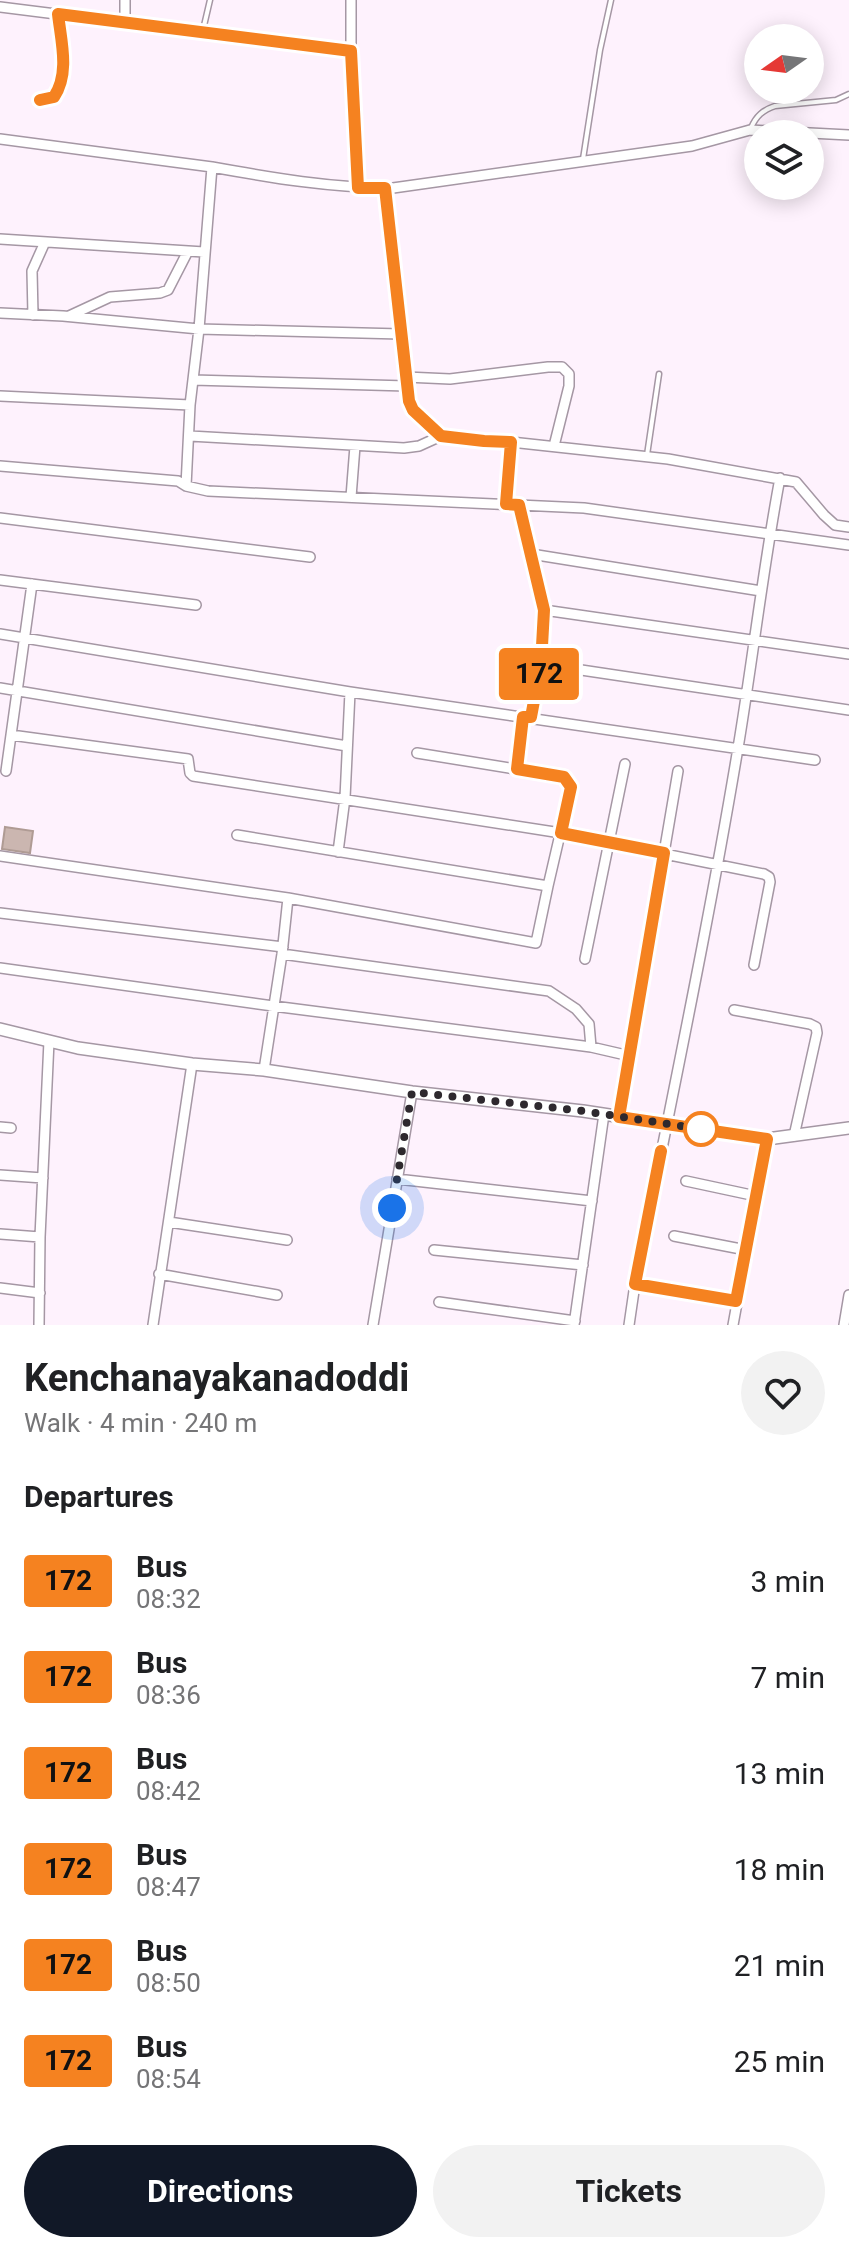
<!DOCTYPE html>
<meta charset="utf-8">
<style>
:root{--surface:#fff;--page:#f2f2f2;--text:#202124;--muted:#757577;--accent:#111827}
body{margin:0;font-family:Roboto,sans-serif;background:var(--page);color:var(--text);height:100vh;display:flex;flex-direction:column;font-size:30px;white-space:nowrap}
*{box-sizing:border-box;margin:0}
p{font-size:26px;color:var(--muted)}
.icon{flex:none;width:44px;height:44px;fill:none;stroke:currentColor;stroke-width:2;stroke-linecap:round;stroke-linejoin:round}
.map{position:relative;height:1325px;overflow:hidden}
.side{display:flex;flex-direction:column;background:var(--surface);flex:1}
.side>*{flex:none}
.badge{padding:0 16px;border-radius:6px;font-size:28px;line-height:52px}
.needle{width:52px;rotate:256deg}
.fabs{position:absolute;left:744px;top:24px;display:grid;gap:16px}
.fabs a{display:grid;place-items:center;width:80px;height:80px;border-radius:50%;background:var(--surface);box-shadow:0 4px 20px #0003;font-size:40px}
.you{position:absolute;width:40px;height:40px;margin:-20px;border:6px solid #fff;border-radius:50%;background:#1a73e8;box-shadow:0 0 0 12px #1a73e833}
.map>.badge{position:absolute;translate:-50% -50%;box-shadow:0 0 0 4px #fff}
h2{padding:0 24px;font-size:30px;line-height:72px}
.round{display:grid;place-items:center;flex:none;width:84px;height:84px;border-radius:42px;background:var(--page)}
.head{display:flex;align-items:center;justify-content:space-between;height:136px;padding:0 24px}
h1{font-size:38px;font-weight:700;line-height:60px}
.button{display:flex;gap:16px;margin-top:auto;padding:16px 24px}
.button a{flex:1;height:92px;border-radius:48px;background:var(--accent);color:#fff;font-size:32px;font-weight:700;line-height:92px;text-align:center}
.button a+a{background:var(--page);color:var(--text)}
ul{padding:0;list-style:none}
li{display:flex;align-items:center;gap:24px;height:96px;padding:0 24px}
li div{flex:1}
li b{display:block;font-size:30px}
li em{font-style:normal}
li .badge{min-width:88px;font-weight:700;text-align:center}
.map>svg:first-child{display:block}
.building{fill:#cbb6b0;stroke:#af9b94;stroke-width:2}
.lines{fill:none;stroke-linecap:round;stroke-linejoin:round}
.service-casing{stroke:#a597a4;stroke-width:7}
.minor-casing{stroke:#a597a4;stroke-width:12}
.tertiary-casing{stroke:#a597a4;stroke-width:14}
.service{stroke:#fff;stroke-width:4}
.minor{stroke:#fff;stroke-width:9}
.tertiary{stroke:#fff;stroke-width:11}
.line-casing{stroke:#fff;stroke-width:18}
.line{stroke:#f58220;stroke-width:12}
.walk{stroke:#2e292e;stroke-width:8;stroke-dasharray:0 14.4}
.stop-dot{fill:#fff;stroke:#f58220;stroke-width:4}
</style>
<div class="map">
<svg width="849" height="1325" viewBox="0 0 849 1325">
<rect width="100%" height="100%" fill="#fef2fd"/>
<path class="building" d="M5 827 33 831 30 853 2 849Z"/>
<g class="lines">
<defs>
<path id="service" d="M203 30 210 0
M40 100 54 97C69 74 61 43 59 17
M751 128C756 116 763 110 775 106L836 100 849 94
M583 159 600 50 611 0
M647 455 659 374"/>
<path id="minor" d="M125 0V23
M351 0V51L358 188
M0 7 351 51
M0 139 212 167 199 329 190 405 186 486
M212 167C273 178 331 188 393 188L692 146 750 130 849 135
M385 188 409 401 413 410 441 436 484 441 511 442 506 504
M0 239 204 252
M0 313 63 316 199 329 401 334
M33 315 32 271 45 242
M69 316 110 297 160 293 168 290 188 251
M406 377 450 379 548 367H562L569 374V386L554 446
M193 380 407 386
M0 396 190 405
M190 436 404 448 419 446 441 436
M511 442 668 459 796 482 824 515 835 525 849 527
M0 466 178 481 186 486 208 491 584 508 849 545
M351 497 355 446
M519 505 544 610 541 664 531 717
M0 518 310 557
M531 554 761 591
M0 580 196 605
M544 610 849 654
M0 634 350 692 815 760
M541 664 849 710
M0 688 347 746
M11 735 188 759 190 773 193 776 561 833 764 874 769 877 770 882 754 965
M517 769 523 717
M6 771 32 584
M237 835 548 886 571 787 564 777 417 753
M338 852 345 798 350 692
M0 856 288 898
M0 913 283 947
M282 954 549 991 576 1009 589 1024 591 1047
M585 959 625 764
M0 968 273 1006 591 1047 630 1056
M734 1010 810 1024 816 1027 817 1033 794 1136
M264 1070 282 954 288 898 536 943 548 886
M619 1117 678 771
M0 1127 11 1128
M0 1175 43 1178
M397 1179 592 1201
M686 1181 756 1196
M169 1222 287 1240
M0 1234 40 1237
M674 1236 746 1250
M434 1250 583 1265
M159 1274 277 1295
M635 1284 736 1301
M0 1288 40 1293
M439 1302 575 1321
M39 1325 40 1237 49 1041
M153 1325 192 1064
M373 1325 412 1092
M574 1325 604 1114
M629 1325 635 1284C670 1106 708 928 738 748 753 658 763 568 780 478
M733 1325 767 1139
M844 1325 849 1295"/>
<path id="tertiary" d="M0 1029 78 1048 192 1064 264 1070 412 1092 583 1111 767 1139 849 1128"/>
</defs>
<use href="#service" class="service-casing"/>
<use href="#minor" class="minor-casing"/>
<use href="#tertiary" class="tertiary-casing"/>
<use href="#service" class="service"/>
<use href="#minor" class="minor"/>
<use href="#tertiary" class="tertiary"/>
</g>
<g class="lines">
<defs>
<path id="line" d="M40 100 54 97C70 73 61 41 58 14L351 51 358 188H385L409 401 413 410 441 436 484 441 511 442 506 504 519 505 544 610 541 664 531 717H523L517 769 564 777 571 787 561 833 664 853 619 1117 767 1139 736 1301 635 1284 661 1151"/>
</defs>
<use href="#line" class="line-casing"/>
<use href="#line" class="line"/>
<path class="walk" d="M392 1208 412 1092 583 1111 701 1129"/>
</g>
<circle class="stop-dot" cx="701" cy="1129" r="16"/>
</svg>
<div class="fabs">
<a><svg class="needle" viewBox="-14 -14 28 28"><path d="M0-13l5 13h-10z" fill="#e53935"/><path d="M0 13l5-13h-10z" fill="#757577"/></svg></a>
<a><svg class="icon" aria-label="layers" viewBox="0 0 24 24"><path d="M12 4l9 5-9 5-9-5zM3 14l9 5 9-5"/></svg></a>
</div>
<div class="you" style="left:392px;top:1208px"></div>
<b class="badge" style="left:539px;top:674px;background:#f58220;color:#111">172</b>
</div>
<section class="side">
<div class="head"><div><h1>Kenchanayakanadoddi</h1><p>Walk · 4 min · 240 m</p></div><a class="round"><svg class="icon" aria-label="heart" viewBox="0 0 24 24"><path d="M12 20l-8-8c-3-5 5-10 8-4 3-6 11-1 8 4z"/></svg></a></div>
<h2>Departures</h2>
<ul>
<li><span class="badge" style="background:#f58220;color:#111">172</span><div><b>Bus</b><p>08:32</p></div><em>3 min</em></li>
<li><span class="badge" style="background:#f58220;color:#111">172</span><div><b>Bus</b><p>08:36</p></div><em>7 min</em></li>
<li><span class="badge" style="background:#f58220;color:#111">172</span><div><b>Bus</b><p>08:42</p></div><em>13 min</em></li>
<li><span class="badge" style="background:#f58220;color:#111">172</span><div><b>Bus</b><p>08:47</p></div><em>18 min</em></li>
<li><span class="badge" style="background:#f58220;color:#111">172</span><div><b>Bus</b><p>08:50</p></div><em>21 min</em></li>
<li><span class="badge" style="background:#f58220;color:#111">172</span><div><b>Bus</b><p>08:54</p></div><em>25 min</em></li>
</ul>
<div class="button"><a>Directions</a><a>Tickets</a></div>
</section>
